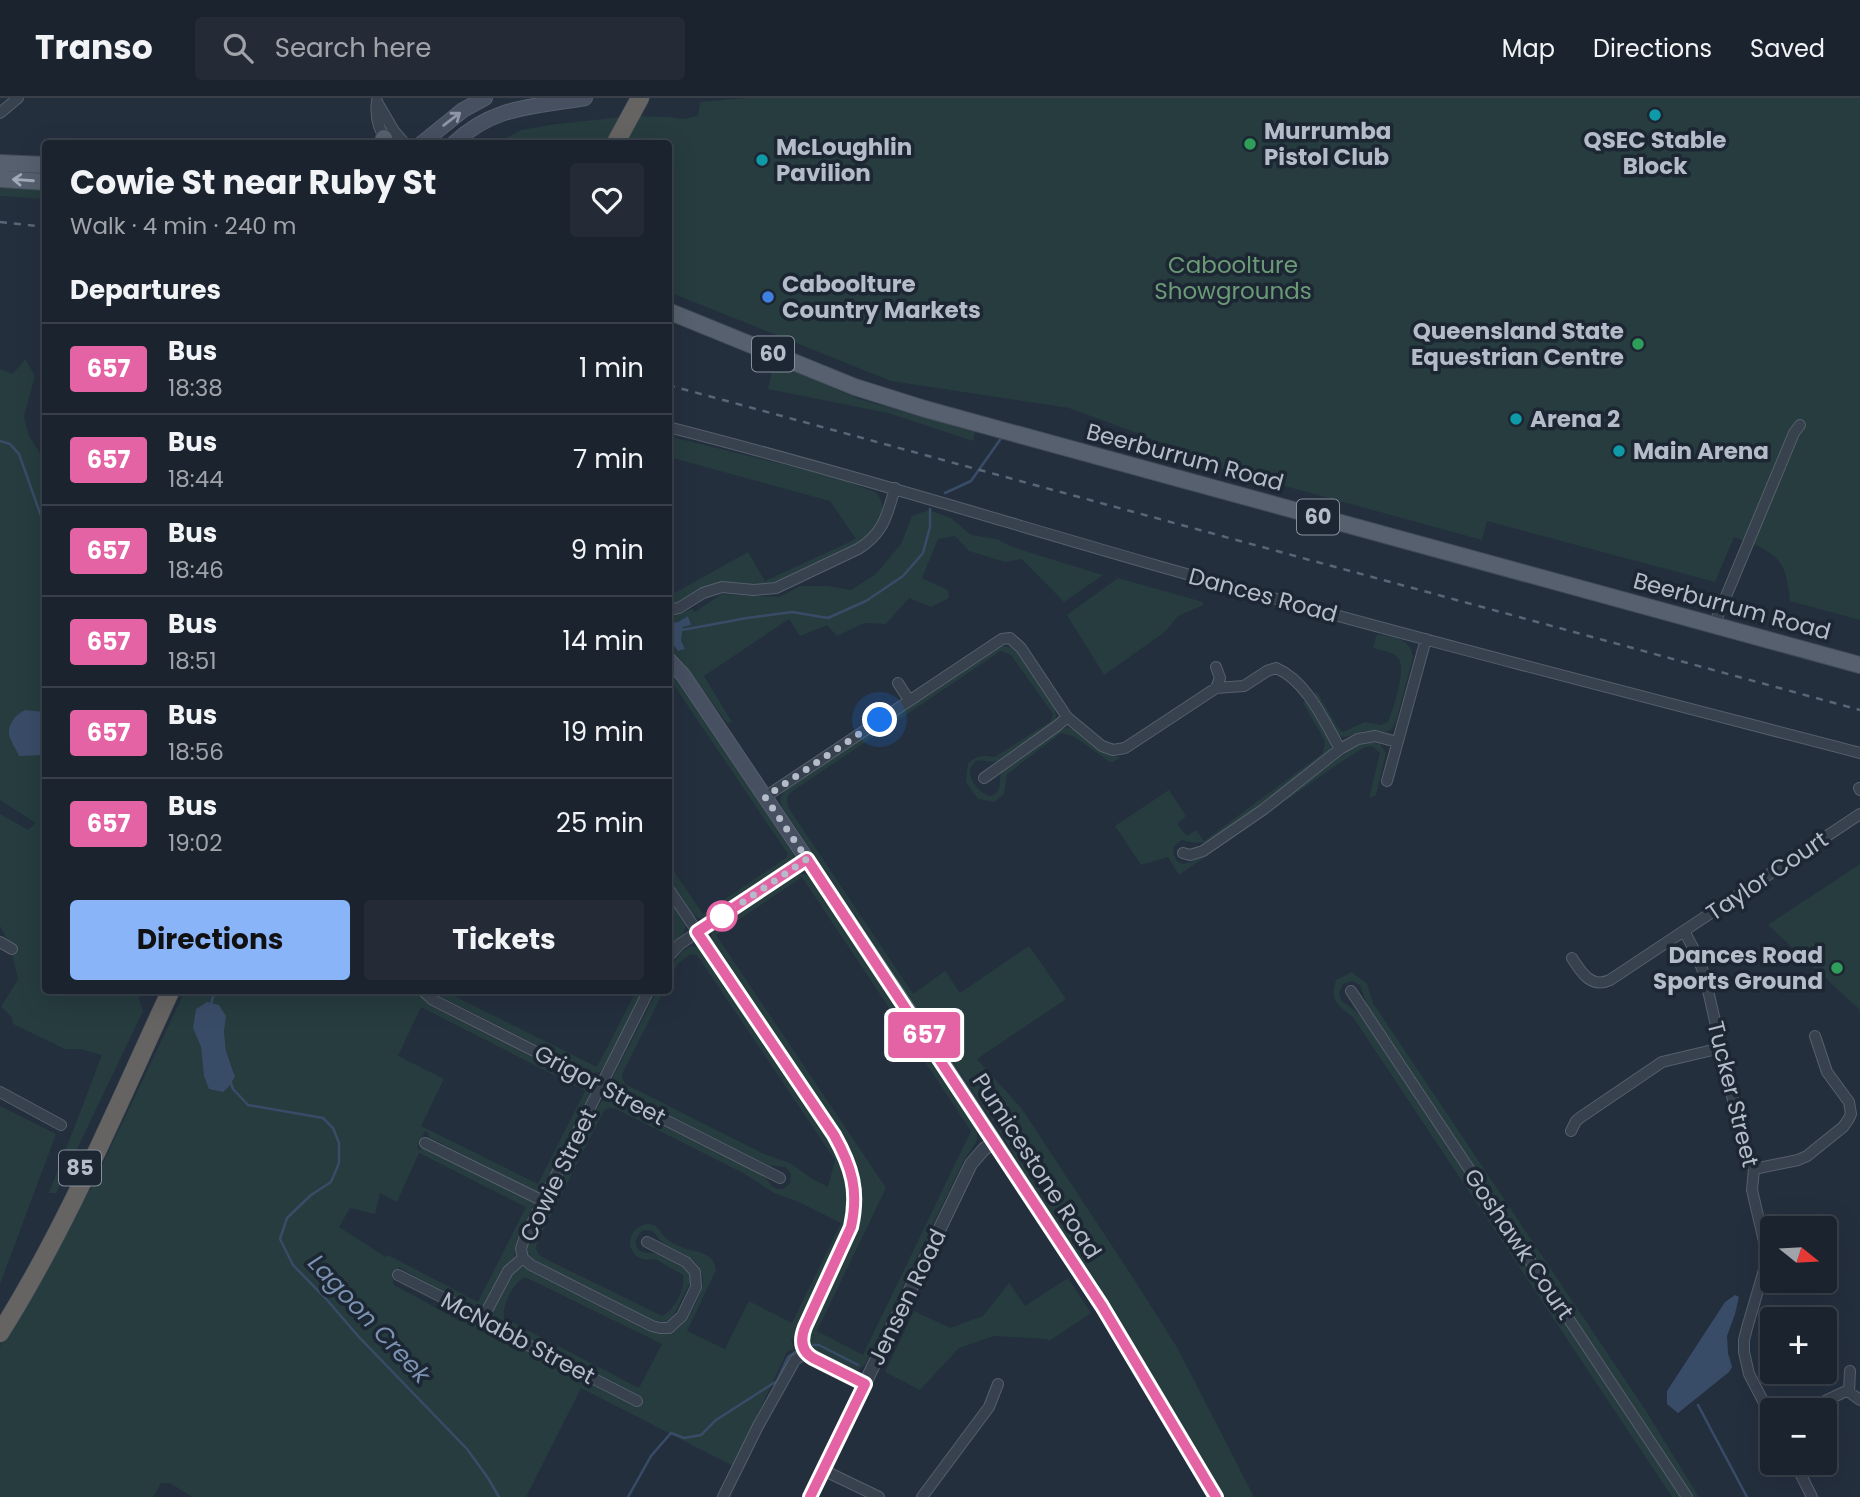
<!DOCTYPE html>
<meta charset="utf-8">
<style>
:root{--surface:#1b232e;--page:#242b36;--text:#f1f3f6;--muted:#a0a4aa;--line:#39404a;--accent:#8ab4f8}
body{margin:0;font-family:Poppins,sans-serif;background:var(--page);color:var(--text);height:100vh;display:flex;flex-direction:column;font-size:26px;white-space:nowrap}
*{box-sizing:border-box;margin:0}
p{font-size:23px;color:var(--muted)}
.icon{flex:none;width:38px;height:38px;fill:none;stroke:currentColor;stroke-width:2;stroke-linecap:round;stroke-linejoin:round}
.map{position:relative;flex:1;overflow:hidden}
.sheet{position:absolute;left:42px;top:42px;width:630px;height:854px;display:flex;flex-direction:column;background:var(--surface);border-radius:7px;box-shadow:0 7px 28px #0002,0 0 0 2px var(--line)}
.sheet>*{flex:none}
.badge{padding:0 14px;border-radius:5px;font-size:24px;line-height:46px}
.needle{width:46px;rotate:108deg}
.controls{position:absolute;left:1760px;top:1118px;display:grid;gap:14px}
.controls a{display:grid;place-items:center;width:77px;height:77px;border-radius:7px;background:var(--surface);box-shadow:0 7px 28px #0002,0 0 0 2px var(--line);font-size:35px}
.you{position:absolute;width:35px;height:35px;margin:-18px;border:5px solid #fff;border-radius:50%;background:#1a73e8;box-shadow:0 0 0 10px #1a73e833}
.map>.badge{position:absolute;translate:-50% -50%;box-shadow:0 0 0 4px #fff}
h2{padding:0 28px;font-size:26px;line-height:63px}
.round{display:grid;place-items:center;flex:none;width:74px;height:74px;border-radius:7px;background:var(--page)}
.summary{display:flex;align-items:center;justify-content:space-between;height:119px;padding:0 28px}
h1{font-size:33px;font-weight:700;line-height:52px}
.cta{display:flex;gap:14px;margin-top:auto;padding:14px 28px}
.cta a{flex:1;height:80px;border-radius:7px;background:var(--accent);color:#111;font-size:28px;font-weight:700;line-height:80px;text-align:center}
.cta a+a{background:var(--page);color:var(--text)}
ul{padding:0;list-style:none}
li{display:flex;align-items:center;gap:21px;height:91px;padding:0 28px;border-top:2px solid var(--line)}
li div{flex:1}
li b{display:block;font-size:26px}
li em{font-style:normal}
li .badge{min-width:77px;font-weight:700;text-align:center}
header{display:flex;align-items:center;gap:42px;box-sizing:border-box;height:98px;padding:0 35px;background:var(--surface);border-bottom:2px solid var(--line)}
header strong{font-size:33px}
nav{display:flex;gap:38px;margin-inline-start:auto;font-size:24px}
.search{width:490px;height:63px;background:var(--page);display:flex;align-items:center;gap:18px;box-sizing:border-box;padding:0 24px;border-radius:7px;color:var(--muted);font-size:26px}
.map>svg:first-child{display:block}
.green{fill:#263c3f;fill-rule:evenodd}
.water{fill:#394c67}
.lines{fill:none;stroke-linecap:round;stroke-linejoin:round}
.stream{stroke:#394c67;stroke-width:2.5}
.minor-casing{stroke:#565f6c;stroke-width:12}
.tertiary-casing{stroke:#565f6c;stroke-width:14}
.secondary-casing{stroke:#565f6c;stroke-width:16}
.primary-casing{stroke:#414a57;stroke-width:18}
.trunk-casing{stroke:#434c59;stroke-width:19}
.minor{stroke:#38414e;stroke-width:10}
.tertiary{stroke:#38414e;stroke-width:12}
.secondary{stroke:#465061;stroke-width:14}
.primary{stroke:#56606e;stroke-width:16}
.trunk{stroke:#656462;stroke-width:18}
.rail{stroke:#5a6575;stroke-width:2.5;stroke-dasharray:7 7;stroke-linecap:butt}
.oneway{stroke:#8e96a5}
.oneway2{stroke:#a1aab7}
.line-casing{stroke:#fff;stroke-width:16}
.line{stroke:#e463a4;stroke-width:10}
.walk{stroke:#b4bcc9;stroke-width:7;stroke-dasharray:0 12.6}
.culture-dot{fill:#0f9aa8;stroke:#1d2633;stroke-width:2.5}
.leisure-dot{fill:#2e9e5b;stroke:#1d2633;stroke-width:2.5}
.shop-dot{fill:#3f7fe0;stroke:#1d2633;stroke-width:2.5}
.stop-dot{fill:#fff;stroke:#e463a4;stroke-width:3.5}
.labels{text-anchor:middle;stroke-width:7;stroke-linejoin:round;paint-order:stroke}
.shield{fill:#1d2633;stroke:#878f9c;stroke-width:2}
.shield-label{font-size:21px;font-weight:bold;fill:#b4bcc9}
.poi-label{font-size:23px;font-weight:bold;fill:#b4bcc9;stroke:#1d2633;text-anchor:start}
.park-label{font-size:23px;fill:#6b9a76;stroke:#1d2633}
.street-label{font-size:23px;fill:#b4bcc9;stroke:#1d2633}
.water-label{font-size:24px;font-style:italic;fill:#7c92b1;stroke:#1d2633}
</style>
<header>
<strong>Transo</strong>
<div class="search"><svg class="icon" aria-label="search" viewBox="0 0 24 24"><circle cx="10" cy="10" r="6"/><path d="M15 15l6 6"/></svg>Search here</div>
<nav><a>Map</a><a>Directions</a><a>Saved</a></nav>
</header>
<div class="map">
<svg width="1860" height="1399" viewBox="0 0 1860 1399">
<rect width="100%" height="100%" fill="#242f3e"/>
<path class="green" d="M745 0H1860V522L1790 503C1786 457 1774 454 1734 439L1715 484 1487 423 1482 442 1212 368 1145 338 1069 310 891 283 669 194 668 46H494L521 32 556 26 632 18 669 19 683 21 698 18 700 4Z
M0 89 45 92V101L0 98Z
M25 261 35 278 24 318 29 338 45 363 46 614H39L38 658 45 657 46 892 141 893 139 901 143 913 56 1095H49L102 957 80 951H65L13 926 12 919 1 909 18 881 10 847 0 828V716L28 732 36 725 0 702V271L13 276Z
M774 265 859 301 975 334 973 343 888 315 768 291Z
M668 338 834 379 875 394C893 410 873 437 857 448 847 454 834 458 822 464 805 472 786 484 768 488 755 490 742 483 730 486 709 493 690 503 669 508V498L748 454 765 483 856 441 830 403 669 359Z
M929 412 951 420 971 437 997 441 1012 449 1103 477 1064 504 1022 461 1005 464 969 453 955 438 938 441 922 480 948 492 949 500 931 509 909 500 886 526 864 525 837 538 827 527 800 538 789 521 704 578 732 624 727 625 669 548 668 541 678 553 685 550 680 542 683 529 691 527 688 518 678 524 669 525V518L678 517 692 511 695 514 722 496 779 499 800 488H828L851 492 876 476 901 446 912 418Z
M1118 480 1203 504V507L1178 518 1165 534 1104 577 1067 517Z
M1377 536C1394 540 1410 539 1413 559L1396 624C1389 640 1379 632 1365 633 1357 634 1351 639 1343 639L1338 637 1313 596 1317 594 1338 630 1343 634 1365 624 1380 627 1388 624C1393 612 1406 572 1399 561 1394 554 1380 552 1373 550Z
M1003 548 1013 550 1018 554 1055 611 1056 621 1051 628 998 663C991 666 984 661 976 663 973 667 970 669 970 673 969 684 982 697 991 698 1005 692 997 683 1002 672L1066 629C1088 634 1098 659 1121 659L1113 664H1110L1073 638 1061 635 1007 676 1004 696 994 704 978 701 966 684 968 665C978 657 983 657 995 659L1051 623 1053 616 1011 557 1001 553 791 694 787 699 788 709 913 896 945 873 960 895 1029 848 1066 901 977 961 1022 1011 1141 1192 1178 1251 1254 1399H1222L1118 1220 1028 1081 1004 1040 782 709 780 701 785 691 997 549Z
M669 572 680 586 794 757 793 762 790 766 709 820 703 822 693 817 669 781V766L703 816 786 760 788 756 669 580Z
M1307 602 1330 642 1331 646 1329 656 1255 713 1205 744 1195 745 1182 742C1172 748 1171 753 1177 763L1183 766 1191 764 1258 721 1352 650 1368 643 1380 646 1386 655 1376 697 1369 700 1380 655 1372 648 1365 649 1341 664 1179 777 1168 759 1141 767 1115 728 1169 692 1186 718 1177 726 1187 738 1196 732 1204 743 1323 655 1325 643 1303 605Z
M1860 766V912L1768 827Z
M798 775 808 777 974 1023C982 1043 974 1046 964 1062L865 1267 858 1272H853L817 1255 811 1249 808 1240C812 1226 820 1213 826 1200 855 1141 878 1108 846 1042L711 843 712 833 715 830ZM802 779 971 1033 863 1257 817 1233 886 1090 716 837Z
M669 800 686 828 683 836 669 850 668 827 672 819 669 813Z
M691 848 700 850 704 854 836 1051C860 1096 846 1129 826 1171 816 1191 807 1211 797 1230L796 1242 791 1241 794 1251 787 1254 733 1368 581 1290 526 1399H192L170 1385H161L153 1399H0V1248L94 1084 185 893H417L419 897 427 904 587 987 590 994 589 999 540 1095H533L516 1084 429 1039 428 1035 425 1033 417 1050 420 1052 423 1049 533 1103 534 1107 517 1140 514 1160 507 1167 485 1207 476 1209H469L399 1169 392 1178 394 1187 462 1224 467 1215 505 1238 640 1308 644 1301 504 1230 492 1221 491 1217C495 1203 508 1173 522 1168L650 1233C657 1235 664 1236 672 1234 685 1230 701 1198 703 1185 703 1179 702 1174 699 1169 692 1155 674 1154 663 1145 654 1138 657 1130 642 1133 635 1139 632 1150 643 1154 648 1156 654 1154 659 1156 668 1159 688 1167 690 1177 692 1184 686 1192 683 1198 678 1208 675 1219 665 1224L652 1222 534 1162 528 1155V1147L598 1009C601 1003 605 1000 612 1001L765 1078C770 1086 773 1092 783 1091L790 1085 791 1076 785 1069 768 1067 618 992 614 987 613 979 657 893H664L623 974 622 979 625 986 764 1056 790 1065 811 1080 828 1089 835 1062 697 857 690 856 677 867 669 884V871L682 853ZM421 909 585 993 538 1086 421 1028 444 981 398 958ZM226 918 224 934 226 953 235 979 203 963 201 949 193 930ZM610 1010 616 1011 745 1076 774 1095 799 1104 841 1125 792 1225 749 1203 725 1251 687 1233 716 1172C714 1155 701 1155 687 1151 681 1149 672 1145 667 1141 659 1135 657 1121 641 1128 621 1138 630 1167 655 1161L683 1177C686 1190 674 1213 662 1218L542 1159C537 1155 535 1152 537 1145L602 1016 605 1012ZM419 1055 526 1109 478 1204 388 1157 386 1159 339 1129 350 1110 375 1116 380 1095 397 1104ZM525 1179 662 1246 639 1290 504 1220C502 1207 513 1185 525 1179Z
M1352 874 1367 886 1373 905 1646 1313 1699 1399H1692L1370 916 1360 887 1352 883 1343 886 1339 894 1341 902 1359 916 1369 928 1682 1399H1672L1353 919C1337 907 1330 903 1336 882Z
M429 893H444L597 969 636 893H643L604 971 600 974 593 975Z
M0 1008 56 1036 0 1186Z
M1068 1180 1091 1215 1049 1243 1047 1241 994 1238 959 1250 920 1292 885 1274 914 1213 950 1230 983 1218 1009 1185 1025 1208Z"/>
<path class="water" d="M688 518 691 527 683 529 681 542 685 551 678 553 669 541V525L678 524Z
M25 612 45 614V657L19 658C17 652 10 643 9 636 8 626 16 616 25 612Z
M207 904 219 907 226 918 224 934 226 953 235 979 229 988 223 994 209 991 204 978 201 949 193 930 196 911Z
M1735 1197 1739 1199 1735 1216 1727 1238 1728 1255 1732 1269 1729 1274 1678 1315 1667 1306V1293L1725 1204Z"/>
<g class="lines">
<path class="stream" d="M0 343 10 346 19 356 46 432
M945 395 971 383 1002 339
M682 532 747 520 792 514 828 520 866 503 903 478 923 455 930 429V411
M211 906 215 892
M230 982 233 991 248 1007 323 1020 333 1030 339 1045V1065L331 1084 311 1097 287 1120 280 1141 293 1167 328 1203 358 1238 467 1351 488 1380 499 1399
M813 1247H819L858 1267
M1698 1307 1747 1399
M628 1399 651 1358 671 1335 684 1340 701 1337 716 1322 777 1283 788 1259 795 1254"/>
<defs>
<path id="minor" d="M377 3C375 18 378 31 387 44
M377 4 394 33 405 46
M0 15 18 0
M668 329C833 371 995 421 1158 468 1391 534 1626 594 1860 655
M668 512 679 510 703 495 722 489 754 492 776 490 858 451C883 436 887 418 895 390
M1714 527 1794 335 1800 327
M898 585 909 602
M1216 590 1244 588 1267 573 1276 570C1307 583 1324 623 1340 651
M984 680 1057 628 1067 619
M1387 683 1426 541
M1859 690 1860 692
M765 699 1002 541 1010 540 1021 550 1067 619 1102 648 1113 652 1125 650 1216 590 1220 580 1216 569
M1183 755 1190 757 1203 753 1264 711 1340 651 1358 641 1375 638 1397 644
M668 790 834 1037C880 1114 836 1159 805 1229 800 1242 801 1253 813 1260L865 1286
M1684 833 1697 857 1705 879 1745 1055 1754 1071 1752 1092 1766 1152V1165L1747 1230 1744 1242V1254L1749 1276 1773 1322
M0 844 12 851
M668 859 680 846 807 761
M1572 860C1581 874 1591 891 1610 882L1860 716
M422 892 433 902 594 983 606 992 780 1080
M1351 893 1687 1399
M0 994 61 1027
M1571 1033 1576 1023 1581 1019 1662 964 1721 950
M425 1045 543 1103
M1754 1071 1798 1062 1807 1058 1843 1029 1848 1022 1851 1016 1849 1004 1827 974 1815 938
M523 1160 521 1151 524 1141 649 892
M523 1160 531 1167 652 1228 660 1230H669L682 1218 696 1189 695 1174 686 1164 647 1144
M398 1177 483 1220 499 1232 518 1242 637 1303
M483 1220 508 1173 523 1160
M1849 1294 1850 1273
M1806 1312 1844 1294H1849L1860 1302
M1795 1365 1812 1399
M823 1372 879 1399
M723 1399 758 1328 795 1262 806 1255
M922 1399 989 1309 998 1286"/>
<path id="tertiary" d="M810 1399 971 1066 984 1051 995 1044"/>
<path id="secondary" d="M421 46 463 12 485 0
M453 46C494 7 534 9 585 0
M668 561 683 577 913 919 1102 1208 1216 1399"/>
<path id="primary" d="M382 46 384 40
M0 65 46 67
M0 81 46 84
M668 213 855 289 925 311 1860 567"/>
<path id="trunk" d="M615 46 640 0
M0 1235C68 1127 117 1008 171 892"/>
</defs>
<use href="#minor" class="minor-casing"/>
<use href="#tertiary" class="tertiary-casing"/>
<use href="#secondary" class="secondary-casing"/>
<use href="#primary" class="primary-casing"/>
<use href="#trunk" class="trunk-casing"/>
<use href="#minor" class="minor"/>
<use href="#tertiary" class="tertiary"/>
<use href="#secondary" class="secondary"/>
<use href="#primary" class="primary"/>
<use href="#trunk" class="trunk"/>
<path class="rail" d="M0 124 46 129
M668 287 1860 612"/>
</g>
<defs><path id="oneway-shaft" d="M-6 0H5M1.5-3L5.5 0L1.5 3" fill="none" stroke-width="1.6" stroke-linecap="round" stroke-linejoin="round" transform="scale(1.75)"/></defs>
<use class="oneway" href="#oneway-shaft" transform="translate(452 21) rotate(-37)"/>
<use class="oneway2" href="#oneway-shaft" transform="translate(23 82) rotate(-176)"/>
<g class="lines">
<defs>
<path id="line" d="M810 1399 865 1286 813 1260C801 1253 800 1242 805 1229L851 1129C859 1093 852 1069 834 1037L697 834 807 761 1102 1208 1216 1399"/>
</defs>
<use href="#line" class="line-casing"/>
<use href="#line" class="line"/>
<path class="walk" d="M722 818 807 761 765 699 880 622"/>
</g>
<g class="culture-dot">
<circle cx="1655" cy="17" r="7"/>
<circle cx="762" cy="62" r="7"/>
<circle cx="1516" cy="321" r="7"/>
<circle cx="1619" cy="353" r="7"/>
</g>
<g class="leisure-dot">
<circle cx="1250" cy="46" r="7"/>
<circle cx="1638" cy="246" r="7"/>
<circle cx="1837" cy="870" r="7"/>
</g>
<circle class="shop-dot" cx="768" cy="199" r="7"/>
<circle class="stop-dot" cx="722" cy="818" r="14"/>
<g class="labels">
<g class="shield">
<rect x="752" y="238.5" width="42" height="35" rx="5"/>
<rect x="1297" y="401.5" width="42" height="35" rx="5"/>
<rect x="59" y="1052.5" width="42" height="35" rx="5"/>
</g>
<g class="shield-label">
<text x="773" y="263">60</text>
<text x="1318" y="426">60</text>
<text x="80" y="1077">85</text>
</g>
<g class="poi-label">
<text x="1264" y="41">Murrumba<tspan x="1264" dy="26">Pistol Club</tspan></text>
<text x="1655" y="50" text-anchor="middle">QSEC Stable<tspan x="1655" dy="26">Block</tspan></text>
<text x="776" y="57">McLoughlin<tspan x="776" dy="26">Pavilion</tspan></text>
<text x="782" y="194">Caboolture<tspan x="782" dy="26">Country Markets</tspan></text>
<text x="1624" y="241" text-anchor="end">Queensland State<tspan x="1624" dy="26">Equestrian Centre</tspan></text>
<text x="1530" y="329">Arena 2</text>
<text x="1633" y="361">Main Arena</text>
<text x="1823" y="865" text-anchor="end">Dances Road<tspan x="1823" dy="26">Sports Ground</tspan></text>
</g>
<g class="park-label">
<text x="1233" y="175">Caboolture<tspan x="1233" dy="26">Showgrounds</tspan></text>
</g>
<g class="street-label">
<text transform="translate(1185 359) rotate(15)" y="8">Beerburrum Road</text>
<text transform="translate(1263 497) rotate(15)" y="8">Dances Road</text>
<text transform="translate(1732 508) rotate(15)" y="8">Beerburrum Road</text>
<text transform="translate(1767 778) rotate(-34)" y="8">Taylor Court</text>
<text transform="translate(600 987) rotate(28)" y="8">Grigor Street</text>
<text transform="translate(1733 996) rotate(76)" y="8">Tucker Street</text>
<text transform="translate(1037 1068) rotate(57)" y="8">Pumicestone Road</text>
<text transform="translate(558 1077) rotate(-64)" y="8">Cowie Street</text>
<text transform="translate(1519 1146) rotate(56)" y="8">Goshawk Court</text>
<text transform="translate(907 1199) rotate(-64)" y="8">Jensen Road</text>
<text transform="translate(518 1240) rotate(28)" y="8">McNabb Street</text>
</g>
<g class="water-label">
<text transform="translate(369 1221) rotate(47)" y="8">Lagoon Creek</text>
</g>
</g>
</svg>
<div class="controls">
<a><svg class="needle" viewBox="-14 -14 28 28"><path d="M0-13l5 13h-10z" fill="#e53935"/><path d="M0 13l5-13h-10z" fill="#a0a4aa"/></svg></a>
<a>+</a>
<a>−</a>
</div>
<div class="you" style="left:880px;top:622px"></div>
<b class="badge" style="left:924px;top:937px;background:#e463a4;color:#fff">657</b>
<section class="sheet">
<div class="summary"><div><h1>Cowie St near Ruby St</h1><p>Walk · 4 min · 240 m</p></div><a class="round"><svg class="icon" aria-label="heart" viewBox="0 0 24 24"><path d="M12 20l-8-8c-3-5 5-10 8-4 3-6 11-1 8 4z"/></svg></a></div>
<h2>Departures</h2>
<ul>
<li><span class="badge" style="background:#e463a4;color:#fff">657</span><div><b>Bus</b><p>18:38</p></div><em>1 min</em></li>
<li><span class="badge" style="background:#e463a4;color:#fff">657</span><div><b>Bus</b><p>18:44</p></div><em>7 min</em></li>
<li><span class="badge" style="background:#e463a4;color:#fff">657</span><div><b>Bus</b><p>18:46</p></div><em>9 min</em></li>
<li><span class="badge" style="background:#e463a4;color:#fff">657</span><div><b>Bus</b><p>18:51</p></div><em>14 min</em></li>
<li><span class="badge" style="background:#e463a4;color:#fff">657</span><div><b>Bus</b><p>18:56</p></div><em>19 min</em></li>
<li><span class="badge" style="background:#e463a4;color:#fff">657</span><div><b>Bus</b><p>19:02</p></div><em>25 min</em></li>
</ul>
<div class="cta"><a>Directions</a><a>Tickets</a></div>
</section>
</div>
